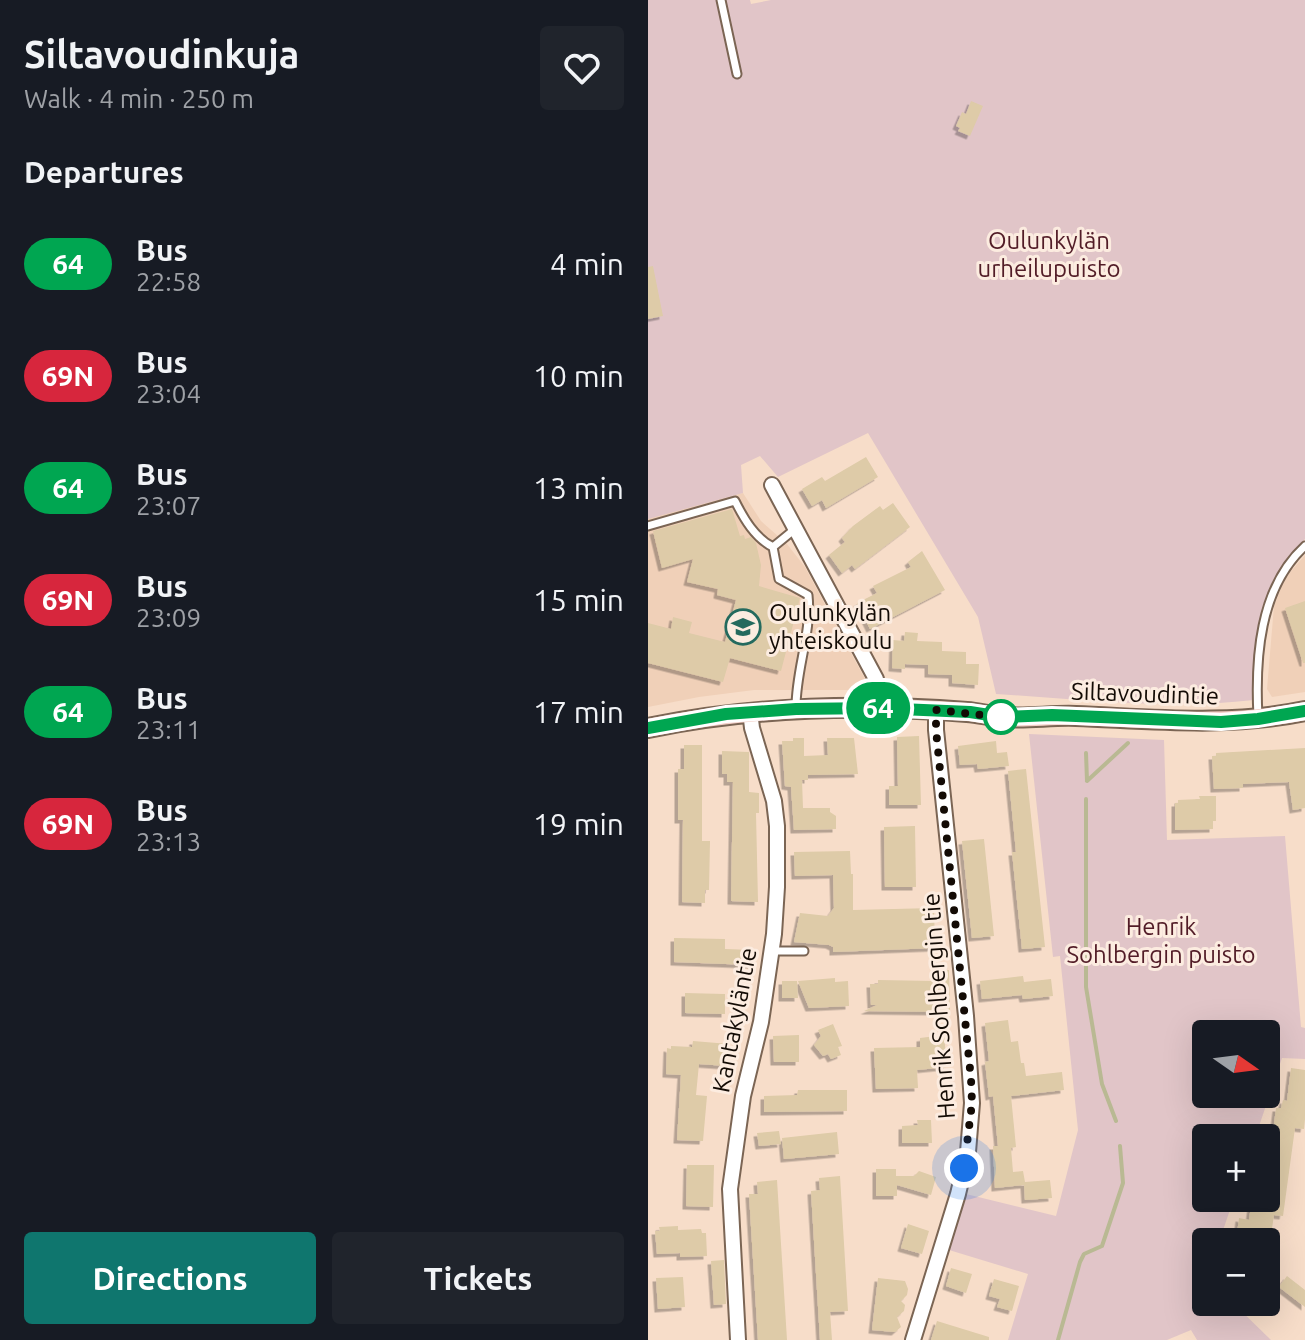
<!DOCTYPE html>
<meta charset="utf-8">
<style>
:root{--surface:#171b24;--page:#20242c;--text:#f1f3f6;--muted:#9ea1a6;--accent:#0f766e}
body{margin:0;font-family:Ubuntu,sans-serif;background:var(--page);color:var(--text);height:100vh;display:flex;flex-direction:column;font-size:30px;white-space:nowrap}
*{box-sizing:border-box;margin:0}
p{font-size:26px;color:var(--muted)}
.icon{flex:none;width:44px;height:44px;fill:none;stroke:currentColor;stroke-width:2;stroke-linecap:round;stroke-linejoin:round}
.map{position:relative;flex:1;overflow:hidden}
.panel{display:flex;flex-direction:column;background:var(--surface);width:648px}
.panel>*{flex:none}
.badge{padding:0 16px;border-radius:26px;font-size:28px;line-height:52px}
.needle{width:52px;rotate:104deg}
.fabs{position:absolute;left:544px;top:1020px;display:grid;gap:16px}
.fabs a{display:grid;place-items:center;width:88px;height:88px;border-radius:8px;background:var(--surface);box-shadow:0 8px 32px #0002;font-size:40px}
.you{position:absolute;width:40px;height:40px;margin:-20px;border:6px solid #fff;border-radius:50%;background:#1a73e8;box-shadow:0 0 0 12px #1a73e833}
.map>.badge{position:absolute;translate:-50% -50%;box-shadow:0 0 0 4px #fff}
h2{padding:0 24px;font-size:30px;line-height:72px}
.round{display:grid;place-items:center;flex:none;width:84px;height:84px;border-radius:8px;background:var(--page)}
.summary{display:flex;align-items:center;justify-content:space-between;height:136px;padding:0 24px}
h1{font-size:38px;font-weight:700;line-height:60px}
.action{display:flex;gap:16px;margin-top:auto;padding:16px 24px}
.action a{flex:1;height:92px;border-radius:8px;background:var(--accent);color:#fff;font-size:32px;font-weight:700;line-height:92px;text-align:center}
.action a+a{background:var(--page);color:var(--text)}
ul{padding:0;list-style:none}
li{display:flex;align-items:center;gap:24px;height:112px;padding:0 24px}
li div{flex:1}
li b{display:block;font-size:30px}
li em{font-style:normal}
li .badge{min-width:88px;font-weight:700;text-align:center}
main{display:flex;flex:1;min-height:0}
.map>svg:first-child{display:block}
.built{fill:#f0d0b8}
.green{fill:#e1c5c8;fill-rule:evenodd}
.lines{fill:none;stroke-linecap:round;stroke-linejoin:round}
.stream{stroke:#b9b993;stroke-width:4}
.building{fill:#decba8;filter:url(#shadow)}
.lane-casing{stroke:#7b6554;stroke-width:11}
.street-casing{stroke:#7b6554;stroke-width:18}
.secondary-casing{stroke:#7b6554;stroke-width:22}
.lane{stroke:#fff;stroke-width:7}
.street{stroke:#fff;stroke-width:14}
.secondary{stroke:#f3cec6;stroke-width:18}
.line-casing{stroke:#fff;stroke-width:18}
.line{stroke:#00a651;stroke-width:12}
.walk{stroke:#130b05;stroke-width:8;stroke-dasharray:0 14.4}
.stop-dot{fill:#fff;stroke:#00a651;stroke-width:4}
.labels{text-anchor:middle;stroke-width:6;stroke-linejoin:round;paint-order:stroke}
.park-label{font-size:24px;fill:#521c27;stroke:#fcece0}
.poi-label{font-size:24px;fill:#130b05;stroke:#fcece0;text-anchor:start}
.street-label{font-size:24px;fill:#130b05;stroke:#fcece0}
</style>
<main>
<section class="panel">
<div class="summary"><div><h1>Siltavoudinkuja</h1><p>Walk · 4 min · 250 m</p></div><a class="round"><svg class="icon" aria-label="heart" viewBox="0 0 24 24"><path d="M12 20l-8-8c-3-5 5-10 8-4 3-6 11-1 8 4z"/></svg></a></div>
<h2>Departures</h2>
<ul>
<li><span class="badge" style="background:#00a651;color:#fff">64</span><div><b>Bus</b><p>22:58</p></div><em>4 min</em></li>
<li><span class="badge" style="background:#d7263d;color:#fff">69N</span><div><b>Bus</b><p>23:04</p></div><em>10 min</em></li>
<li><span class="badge" style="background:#00a651;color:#fff">64</span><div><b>Bus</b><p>23:07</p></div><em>13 min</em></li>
<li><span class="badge" style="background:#d7263d;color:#fff">69N</span><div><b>Bus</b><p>23:09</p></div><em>15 min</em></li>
<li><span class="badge" style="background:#00a651;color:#fff">64</span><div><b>Bus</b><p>23:11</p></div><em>17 min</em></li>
<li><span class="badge" style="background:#d7263d;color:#fff">69N</span><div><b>Bus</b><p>23:13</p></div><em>19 min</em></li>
</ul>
<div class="action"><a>Directions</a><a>Tickets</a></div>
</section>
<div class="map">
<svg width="657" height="1340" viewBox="0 0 657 1340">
<defs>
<filter id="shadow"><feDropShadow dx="-3.5" dy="3.5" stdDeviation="0" flood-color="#0004"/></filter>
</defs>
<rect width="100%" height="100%" fill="#f7ddc9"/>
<path class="built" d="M95 493 113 521 139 544 157 567 217 679 216 684 206 690H106L51 697 0 707V518Z
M657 555V692L624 697 619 689 626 606 637 578Z"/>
<path class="green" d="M0 0H102L103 4 123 0H657V539L636 562 619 598 610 627 606 700C520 710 433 699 348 694L330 617 220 433 130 477 112 456 93 465 95 493 0 519Z
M381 734 516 740 519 840 637 836 653 1027 657 1028V1059L634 1058 607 1138H558V1198H586L571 1242H558V1302H584L623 1340H549L543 1330 519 1340H360L380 1274 301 1250 318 1194 408 1216 430 1130 412 956 405 957ZM618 1034V1094H558V1034Z"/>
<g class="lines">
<path class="stream" d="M438 753 439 781
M439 781 480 743
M438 799V987L454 1084 468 1121
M410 1340 432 1262 436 1254 454 1246 475 1183 472 1146"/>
</g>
<path class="building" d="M323 101 335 106 322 136 310 131 312 128 308 126 314 112 318 114Z
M5 266 15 316 0 319V267Z
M218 457 230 477 178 508 174 500 164 506 154 489 174 477 177 481Z
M245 503 262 527 207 569 204 565 194 573 181 555 197 542 194 538 205 526 232 506 235 510Z
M84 509 92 536 96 535 97 539 103 537 108 543 113 565 111 586 152 598 133 671 82 658 75 682 0 663V623L23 629 25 617 44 622 41 633 77 642 88 600 69 595 70 589 39 582 45 559 14 568 5 531Z
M274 551 297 590 222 629 209 603 229 593 225 586 263 567 260 562Z
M657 601V663H655L637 608Z
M257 632 270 633 269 641 294 642V651L318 652V664H331L330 685 304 683V675L280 674V665L257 664V669L244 668 245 640 256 641Z
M271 736 273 805H241V786H250L249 737Z
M145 738H156V756L180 755 179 738H206L210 774 160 775V780H154L155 808H182V812L188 816V829L146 830 143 787 137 786 134 741H145Z
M348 741 349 753 359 752 361 766 330 769 329 764 312 765 310 746Z
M36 745H54V841H62L61 890H57V903L34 902 35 820H30V769H36Z
M657 748V808L645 810 641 782 595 784V788L566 789 564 756H568V753Z
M74 751 101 752V792L111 793V813H108L110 902 83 901 85 782H79V774H74Z
M378 769 397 947 374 949 364 852H368L360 771Z
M551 796H568V821H565V829L527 830V803H530V800L552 799Z
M267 826 268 887H237L236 827Z
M336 839 346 936 324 938 314 841Z
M202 851 203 874H205V910L286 908 287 948 185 952V947L181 945 146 942 152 913 180 916 186 908 185 875 147 876 146 852Z
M26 938 77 939V949L105 950 104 965 26 962Z
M301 970 302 1012 216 1011 229 1005H223L222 984H230V980L287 981V971Z
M375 976 376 982 403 979 405 996 375 999 374 995 334 999 332 981Z
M187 978V982L200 981 201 1006 161 1008 150 981Z
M134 981H149L150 998H134Z
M37 993 77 994V1014L37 1013Z
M360 1020 363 1042 370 1041 373 1063H376L378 1076 414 1072 416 1090 363 1096 368 1147 363 1148 365 1172 375 1171 377 1182 402 1180 404 1198 377 1200 376 1185 347 1188 345 1146H350L345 1096 341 1097 337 1062 341 1061 337 1023Z
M185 1024 194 1046 190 1047 193 1055 183 1059 180 1054 175 1056 166 1045 173 1036 170 1030Z
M151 1035V1062H126L125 1036Z
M296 1035 299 1067 269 1070 270 1088 228 1089 226 1048 272 1047V1038Z
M45 1041 81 1044 79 1066 51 1064 48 1095 59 1096 55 1141 29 1140 33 1075 18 1074 19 1048 23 1049V1046L44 1047Z
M643 1068 657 1070V1119L656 1129 647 1128 635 1216 626 1215 622 1242H588L591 1218 601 1220 604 1198H618V1161L621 1140H624L628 1108H633L635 1100 639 1101Z
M150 1090H199V1111L116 1112V1096L149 1095Z
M269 1120H283L284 1143H254V1126L270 1125Z
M131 1131 133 1144 111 1146 109 1133Z
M189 1132 191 1154 136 1159 134 1138Z
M39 1165H66L65 1207 38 1206Z
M228 1169H248V1176H266L271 1171 288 1177 283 1195 249 1185V1196H228Z
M192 1176 200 1311 182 1312 184 1340H172L163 1191 172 1190 171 1178Z
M129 1180 139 1340H110L101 1194H110L109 1182Z
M260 1224 281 1231 274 1254 253 1248Z
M30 1226V1230L53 1229 54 1233H58L59 1256 32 1257V1253L9 1254 7 1231H12L11 1227Z
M76 1260 78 1304 66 1305 63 1261Z
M303 1268 324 1274 318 1293 298 1286Z
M639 1276 657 1290V1307L631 1287Z
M35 1277 37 1307 10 1309 8 1278Z
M230 1278 257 1281 260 1289 259 1295 253 1301 257 1305 256 1311 249 1317 253 1327 247 1332 224 1330Z
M346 1279 371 1286 364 1311 349 1307 352 1299 341 1296Z
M289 1321 341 1337V1340H283Z"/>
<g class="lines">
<defs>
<path id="lane" d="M73 0 89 74
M0 526 87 501C96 519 107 538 125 547L131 579 160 595C164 633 148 669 148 707
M125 547 147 529
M610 717C607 659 611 588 657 546
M124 951H156"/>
<path id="street" d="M124 485 228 679 229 708
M90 1340 82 1189 95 1096 113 1022 126 934 129 887V826L126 801 104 728 102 711
M265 1340 310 1194 320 1152 324 1103 318 1016 288 730V710"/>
<path id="secondary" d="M0 728C105 706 212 704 319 712 331 713 343 716 355 717 380 719 403 715 428 716 505 719 581 727 657 711"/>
</defs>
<use href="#lane" class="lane-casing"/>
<use href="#street" class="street-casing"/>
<use href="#secondary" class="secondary-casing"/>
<use href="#lane" class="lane"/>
<use href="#street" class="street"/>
<use href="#secondary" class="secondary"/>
</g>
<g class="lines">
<defs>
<path id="line" d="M0 728 78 714 148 709 229 708 322 712 354 717 404 715 573 722 610 719 657 711"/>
</defs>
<use href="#line" class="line-casing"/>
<use href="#line" class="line"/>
<path class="walk" d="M316 1168 324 1103 323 1079 288 730V710L353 717"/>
</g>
<defs>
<symbol id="school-ring" viewBox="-11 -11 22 22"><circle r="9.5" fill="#fcece0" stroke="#246a5e" stroke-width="1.5"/><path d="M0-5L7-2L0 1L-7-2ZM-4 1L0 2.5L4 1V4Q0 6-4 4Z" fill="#246a5e"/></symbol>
</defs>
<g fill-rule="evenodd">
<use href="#school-ring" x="75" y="607" width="40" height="40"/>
</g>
<circle class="stop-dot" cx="353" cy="717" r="16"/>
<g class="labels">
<g class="park-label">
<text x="401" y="249">Oulunkylän<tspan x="401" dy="28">urheilupuisto</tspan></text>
<text x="513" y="935">Henrik<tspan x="513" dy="28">Sohlbergin puisto</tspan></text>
</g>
<g class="poi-label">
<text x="121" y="621">Oulunkylän<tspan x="121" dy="28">yhteiskoulu</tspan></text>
</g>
<g class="street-label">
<text transform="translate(497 694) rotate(2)" y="8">Siltavoudintie</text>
<text transform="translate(291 1006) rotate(-94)" y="8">Henrik Sohlbergin tie</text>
<text transform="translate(87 1020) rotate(-79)" y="8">Kantakyläntie</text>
</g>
</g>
</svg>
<div class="fabs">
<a><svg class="needle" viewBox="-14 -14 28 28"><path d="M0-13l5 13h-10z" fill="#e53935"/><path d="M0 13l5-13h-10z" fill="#9ea1a6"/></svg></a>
<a>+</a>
<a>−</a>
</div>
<div class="you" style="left:316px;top:1168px"></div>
<b class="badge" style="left:230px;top:708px;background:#00a651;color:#fff">64</b>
</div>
</main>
